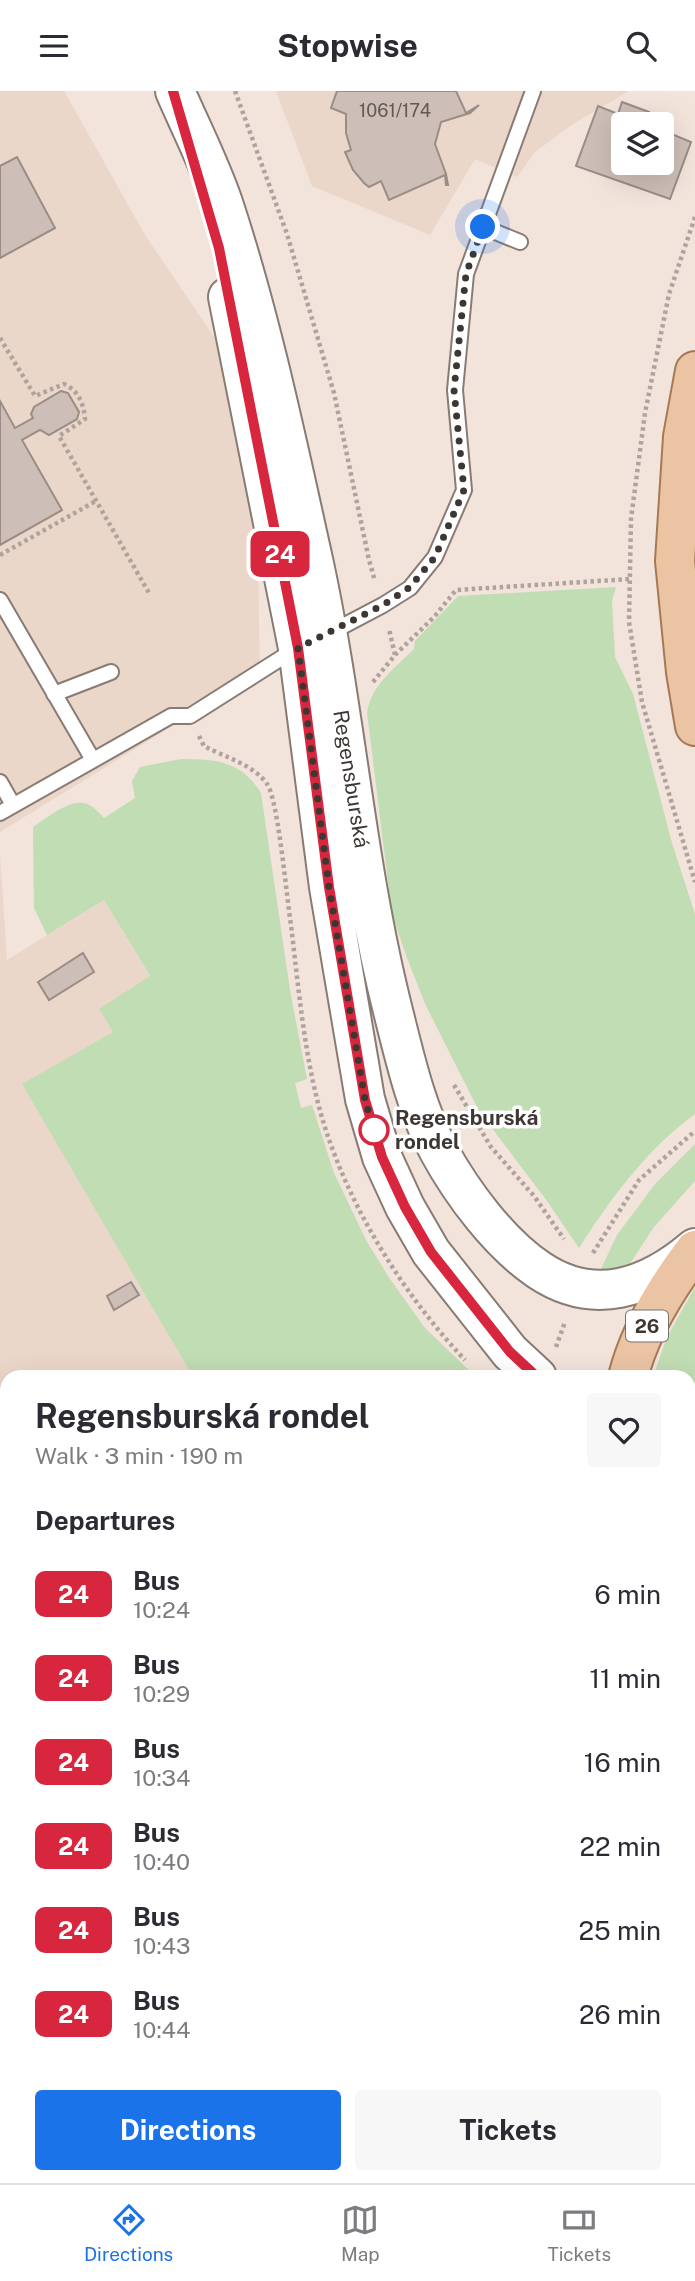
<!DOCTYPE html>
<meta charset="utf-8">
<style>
:root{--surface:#fff;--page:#f7f7f7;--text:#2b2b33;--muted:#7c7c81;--line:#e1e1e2;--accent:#1a73e8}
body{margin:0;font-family:"Public Sans",sans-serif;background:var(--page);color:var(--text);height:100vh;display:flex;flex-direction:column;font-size:26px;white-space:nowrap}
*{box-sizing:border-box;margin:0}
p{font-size:23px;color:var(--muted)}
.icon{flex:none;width:38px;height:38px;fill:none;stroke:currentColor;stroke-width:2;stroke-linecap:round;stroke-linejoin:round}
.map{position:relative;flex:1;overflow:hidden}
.details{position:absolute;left:0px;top:1279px;width:696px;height:814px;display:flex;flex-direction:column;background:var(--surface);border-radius:21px 21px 0 0;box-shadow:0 7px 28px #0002}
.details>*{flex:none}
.badge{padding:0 14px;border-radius:10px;font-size:24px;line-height:46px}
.tools{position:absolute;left:611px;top:21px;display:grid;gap:14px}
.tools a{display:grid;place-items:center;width:63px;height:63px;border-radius:7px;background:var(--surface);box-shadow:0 7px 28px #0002;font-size:35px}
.you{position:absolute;width:35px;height:35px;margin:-18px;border:5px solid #fff;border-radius:50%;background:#1a73e8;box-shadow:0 0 0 10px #1a73e833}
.map>.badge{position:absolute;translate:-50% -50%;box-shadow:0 0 0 4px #fff}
h2{padding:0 35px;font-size:26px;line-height:63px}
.round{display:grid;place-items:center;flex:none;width:74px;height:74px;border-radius:7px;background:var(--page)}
.summary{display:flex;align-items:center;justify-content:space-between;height:119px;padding:0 35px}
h1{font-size:33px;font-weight:700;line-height:52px}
.button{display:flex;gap:14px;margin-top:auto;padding:14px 35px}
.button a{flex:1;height:80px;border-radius:7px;background:var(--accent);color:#fff;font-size:28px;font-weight:700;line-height:80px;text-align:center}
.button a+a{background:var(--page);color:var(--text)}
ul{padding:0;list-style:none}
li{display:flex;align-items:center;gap:21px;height:84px;padding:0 35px}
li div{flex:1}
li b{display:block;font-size:26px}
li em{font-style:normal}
li .badge{min-width:77px;font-weight:700;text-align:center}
header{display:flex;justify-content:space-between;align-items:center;height:91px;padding:0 35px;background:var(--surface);font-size:32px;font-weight:700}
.tab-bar{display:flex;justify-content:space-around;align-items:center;height:98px;border-top:2px solid var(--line);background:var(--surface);font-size:19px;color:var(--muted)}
.tab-bar a{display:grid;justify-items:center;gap:4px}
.tab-bar .active{color:var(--accent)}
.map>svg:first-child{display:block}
.built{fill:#ebd6ca}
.green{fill:#c1ddb4}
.building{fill:#cdbfb7;stroke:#9a8d86;stroke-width:2}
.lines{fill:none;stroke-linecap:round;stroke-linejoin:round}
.service-casing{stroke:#887b74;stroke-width:18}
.tertiary-casing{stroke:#887b74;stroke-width:38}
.secondary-casing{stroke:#887b74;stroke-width:42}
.primary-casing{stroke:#a67956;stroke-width:42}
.path{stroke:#afa49d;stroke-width:4.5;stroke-dasharray:3.5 3.5;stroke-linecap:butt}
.service{stroke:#fff;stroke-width:14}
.tertiary{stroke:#fff;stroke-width:35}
.secondary{stroke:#fff;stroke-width:38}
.primary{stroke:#ebc4a4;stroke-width:38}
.line-casing{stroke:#fff;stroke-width:16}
.line{stroke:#d7263d;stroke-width:10}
.walk{stroke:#3d3734;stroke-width:7;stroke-dasharray:0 12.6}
.stop-dot{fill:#fff;stroke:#d7263d;stroke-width:3.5}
.labels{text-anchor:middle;stroke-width:7;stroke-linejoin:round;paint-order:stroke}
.number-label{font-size:18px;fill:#615955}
.shield{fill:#fff;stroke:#777371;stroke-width:2}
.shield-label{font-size:19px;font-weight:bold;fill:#3d3734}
.street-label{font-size:21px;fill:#3d3734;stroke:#fff}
.stop-label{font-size:21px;font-weight:bold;fill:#3d3734;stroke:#fff;text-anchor:start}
</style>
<header><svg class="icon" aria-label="menu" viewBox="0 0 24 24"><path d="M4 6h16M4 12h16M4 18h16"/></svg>Stopwise<svg class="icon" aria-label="search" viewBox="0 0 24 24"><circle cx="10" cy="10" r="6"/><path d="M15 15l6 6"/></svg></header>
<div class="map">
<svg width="695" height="2092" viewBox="0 0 695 2092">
<rect width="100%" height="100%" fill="#f2e3db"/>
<path class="built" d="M0 0H64L145 144 227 265 257 426 260 581 0 741Z
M276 0H629L573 33 535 61 517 86 475 68 430 144 312 95Z
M0 764 7 869 104 809 150 886 99 918 113 941 23 994 193 1286H7V1927L0 1925Z
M690 1738 695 1742V2092H299L295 2086H690Z"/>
<path class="green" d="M616 496 612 510 615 566 633 603 672 752 695 823V1023C647 1058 611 1107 579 1157L547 1110 479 1020 426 915 407 867 392 823 367 622C371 594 395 577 414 558L415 550 458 505Z
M181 668C217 668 241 670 261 702L290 899 307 988 295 992 301 1017 312 1014 334 1082 367 1151 390 1188 425 1237 476 1286H328L311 1280 232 1286H193L22 993 113 941 99 918 150 885 104 809 47 844 34 817 33 736C47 727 74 703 91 715 96 718 100 723 104 727L135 707 132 690 140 676Z
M695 1053V1090L654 1136 629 1174 594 1193 617 1144 655 1093Z
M695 1196V1572L690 1564V1286H653L667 1246Z
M0 1957 7 1958V2086H18L15 2092H0Z
M110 2086H242L247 2092H105Z
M381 2086H469L464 2092H381Z"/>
<path class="building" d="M337 0H456L466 22 479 14 470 22 441 31 435 53 446 83 448 94H446L445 84 389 109 381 90 369 96 364 92 353 79 345 61 351 59 346 42V23L331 17Z
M622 11 649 21 646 33H623V72H662V39L691 51 670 108 576 75 598 15 618 23Z
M17 66 55 137 0 167V75Z
M61 300 68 302 79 321 77 328 49 344 40 339 22 349 62 419 0 454V310L15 337 33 327 31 323 34 316Z
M83 862 94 881 49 909 38 891Z
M131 1191 139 1204 114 1219 107 1205Z
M0 1539 7 1551V1607L0 1611Z
M487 2086H573L579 2092H482Z"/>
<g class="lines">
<defs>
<path id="service" d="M483 136 520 151
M0 509 93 669
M328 543 383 514 410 497 435 466 464 399 455 299 466 183 533 0
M54 603 111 581
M0 691 13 714
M0 722 171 625H190L294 559
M0 1490 7 1485
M0 1779 7 1761
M269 2086 273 2092"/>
<path id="tertiary" d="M690 1634H695
M50 2092 53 2086"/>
<path id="secondary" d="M175 0C191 37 210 74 223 112 262 230 287 352 314 473 346 622 356 776 394 924 405 968 417 1020 439 1060 462 1102 499 1152 539 1179 594 1216 648 1197 695 1157
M228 206 298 557 329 796 365 1008 382 1066 405 1116 431 1161 510 1261 537 1286"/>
<path id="primary" d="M695 280 683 346 675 470 686 581 695 635
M628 1286C640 1239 666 1197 695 1159
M690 1606 695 1614"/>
</defs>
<use href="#service" class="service-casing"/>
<use href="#tertiary" class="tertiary-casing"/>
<use href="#secondary" class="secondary-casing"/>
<use href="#primary" class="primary-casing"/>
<path class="path" d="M235 0 287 143 334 302 369 469 375 490
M695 126 669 203 645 322 631 428 629 531 642 611 695 791
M0 247 35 305 64 293C78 299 84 313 85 328L59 345 149 502
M0 464 96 410
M395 564 434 526 456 499 630 488
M373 591 395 564 389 538
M199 645 204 655C224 666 253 673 267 693 278 707 287 810 291 834 298 892 303 951 317 1008 340 1102 399 1199 465 1269
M454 994 491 1056 534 1105 564 1148
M593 1162 639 1089 695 1040
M556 1256 565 1231
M690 1720 695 1725
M97 2092 102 2086"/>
<use href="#service" class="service"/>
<use href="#tertiary" class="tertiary"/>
<use href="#secondary" class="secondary"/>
<use href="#primary" class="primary"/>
</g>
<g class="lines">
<defs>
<path id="line" d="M173 0 219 157 298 557 329 796 365 1009 382 1066 405 1116 431 1161 510 1261 537 1286"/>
</defs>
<use href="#line" class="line-casing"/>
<use href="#line" class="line"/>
<path class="walk" d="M374 1039 376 1047 365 1009 329 796 298 557 383 514 410 496 435 466 464 399 454 299 466 183 483 136"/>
</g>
<circle class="stop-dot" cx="374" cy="1039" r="14"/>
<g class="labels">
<g class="number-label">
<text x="395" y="26">1061/174</text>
</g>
<rect class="shield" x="626" y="1219.5" width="42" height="31" rx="5"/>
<g class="shield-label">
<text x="647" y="1242">26</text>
</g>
<g class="street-label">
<text transform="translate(351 688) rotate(81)" y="7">Regensburská</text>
</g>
<g class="stop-label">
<text x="395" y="1034">Regensburská<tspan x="395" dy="24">rondel</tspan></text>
</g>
</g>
</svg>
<div class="tools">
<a><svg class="icon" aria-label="layers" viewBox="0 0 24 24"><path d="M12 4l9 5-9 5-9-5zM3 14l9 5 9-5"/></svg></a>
</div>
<div class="you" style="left:483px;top:136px"></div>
<b class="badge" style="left:280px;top:463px;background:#d7263d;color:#fff">24</b>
<section class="details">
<div class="summary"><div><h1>Regensburská rondel</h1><p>Walk · 3 min · 190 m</p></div><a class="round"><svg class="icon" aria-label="heart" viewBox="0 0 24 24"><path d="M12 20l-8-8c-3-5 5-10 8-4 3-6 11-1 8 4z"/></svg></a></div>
<h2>Departures</h2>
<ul>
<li><span class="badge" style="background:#d7263d;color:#fff">24</span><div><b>Bus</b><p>10:24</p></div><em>6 min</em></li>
<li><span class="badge" style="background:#d7263d;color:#fff">24</span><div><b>Bus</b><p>10:29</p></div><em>11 min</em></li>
<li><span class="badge" style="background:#d7263d;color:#fff">24</span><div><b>Bus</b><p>10:34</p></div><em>16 min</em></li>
<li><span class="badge" style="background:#d7263d;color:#fff">24</span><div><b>Bus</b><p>10:40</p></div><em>22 min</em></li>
<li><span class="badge" style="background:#d7263d;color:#fff">24</span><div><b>Bus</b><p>10:43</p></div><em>25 min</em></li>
<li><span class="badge" style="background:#d7263d;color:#fff">24</span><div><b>Bus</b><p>10:44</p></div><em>26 min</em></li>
</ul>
<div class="button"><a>Directions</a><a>Tickets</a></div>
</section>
</div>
<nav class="tab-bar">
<a class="active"><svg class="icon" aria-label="directions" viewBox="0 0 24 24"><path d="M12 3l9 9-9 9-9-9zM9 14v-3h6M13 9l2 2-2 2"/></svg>Directions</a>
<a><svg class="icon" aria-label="map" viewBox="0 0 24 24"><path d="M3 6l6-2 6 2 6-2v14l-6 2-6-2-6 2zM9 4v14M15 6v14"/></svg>Map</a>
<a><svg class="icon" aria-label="tickets" viewBox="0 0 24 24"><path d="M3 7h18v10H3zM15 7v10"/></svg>Tickets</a>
</nav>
